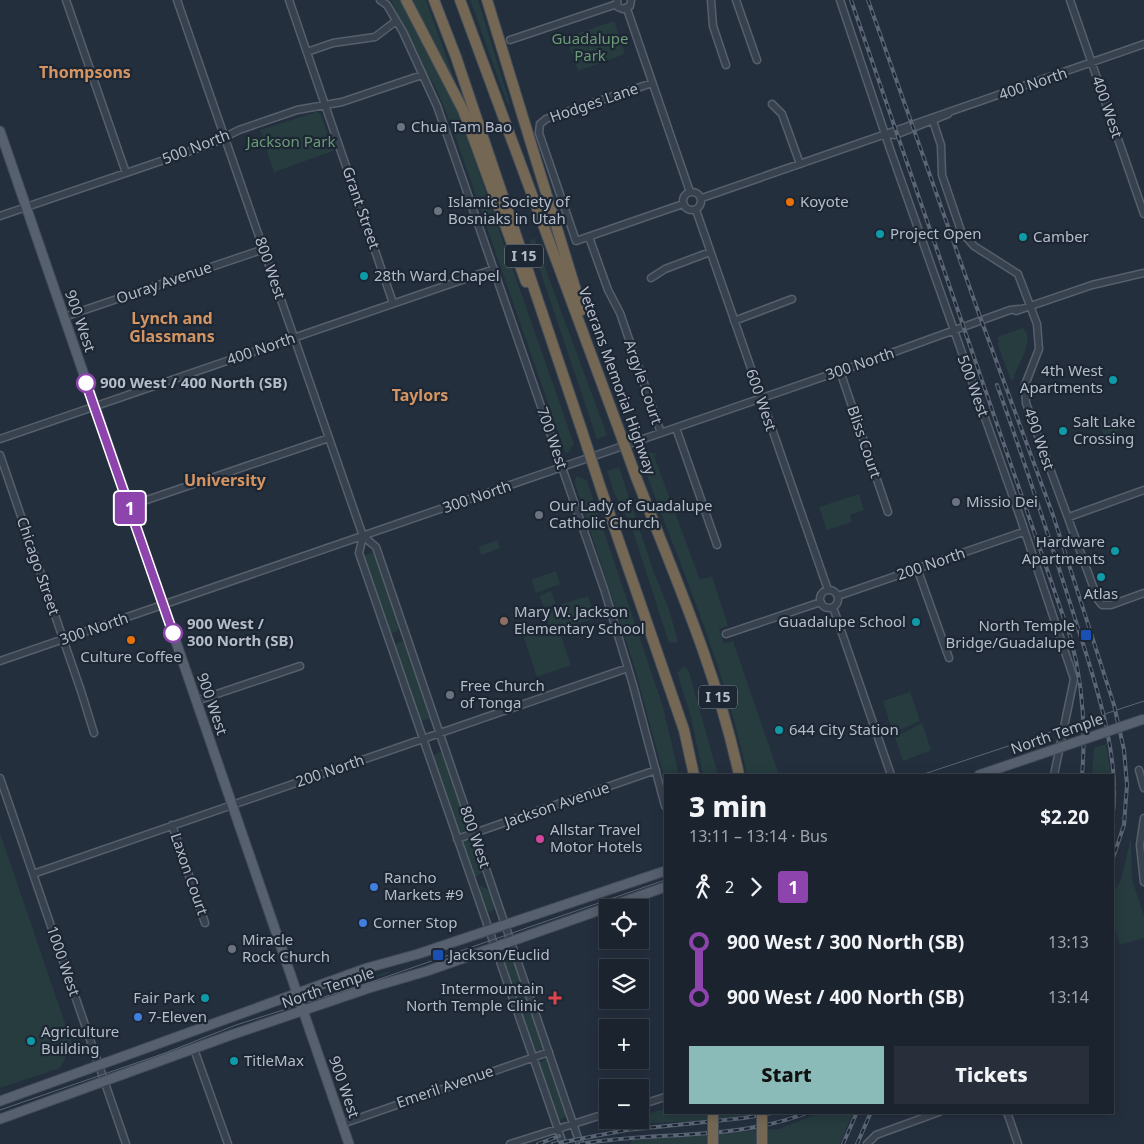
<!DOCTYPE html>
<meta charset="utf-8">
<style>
:root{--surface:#1b232e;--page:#282f3a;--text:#f1f3f6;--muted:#a0a4aa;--line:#39404a;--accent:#8bbbb9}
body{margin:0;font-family:"Noto Sans",sans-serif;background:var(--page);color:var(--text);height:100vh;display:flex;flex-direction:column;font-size:19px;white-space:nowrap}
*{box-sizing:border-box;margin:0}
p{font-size:16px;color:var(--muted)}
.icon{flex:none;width:28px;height:28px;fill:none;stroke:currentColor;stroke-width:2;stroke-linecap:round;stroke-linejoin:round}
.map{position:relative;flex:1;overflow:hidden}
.drawer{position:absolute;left:664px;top:774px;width:450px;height:340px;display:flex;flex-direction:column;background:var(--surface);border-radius:0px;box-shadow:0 2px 12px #0003,0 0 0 1px var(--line)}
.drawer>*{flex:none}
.badge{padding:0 10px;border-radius:4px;font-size:18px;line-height:32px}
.fabs{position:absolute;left:599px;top:899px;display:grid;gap:10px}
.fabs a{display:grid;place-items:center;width:50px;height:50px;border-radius:0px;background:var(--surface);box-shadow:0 2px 12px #0003,0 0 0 1px var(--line);font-size:25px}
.map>.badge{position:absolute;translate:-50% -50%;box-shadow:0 0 0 2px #fff}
.legs{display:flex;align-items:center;gap:8px;height:55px;padding:0 25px;font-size:16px}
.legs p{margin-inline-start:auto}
.head{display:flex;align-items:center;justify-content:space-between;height:85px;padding:0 25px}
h1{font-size:28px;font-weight:800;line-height:38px}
.primary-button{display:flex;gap:10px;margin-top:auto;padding:10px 25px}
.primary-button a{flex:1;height:58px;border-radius:0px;background:var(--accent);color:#111;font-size:20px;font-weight:800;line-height:58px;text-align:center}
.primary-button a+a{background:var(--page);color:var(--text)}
ul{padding:0 25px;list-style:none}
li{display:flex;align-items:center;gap:18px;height:55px;font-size:19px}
li i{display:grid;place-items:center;width:8px;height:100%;margin:0 6px;background:currentColor}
li i::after{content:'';width:12px;height:12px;margin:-6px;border:4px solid;border-radius:50%;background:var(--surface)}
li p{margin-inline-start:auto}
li:first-child i{background:linear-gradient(#0000 50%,currentColor 0)}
li:last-child i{background:linear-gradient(currentColor 50%,#0000 0)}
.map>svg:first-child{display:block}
.green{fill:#263c3f}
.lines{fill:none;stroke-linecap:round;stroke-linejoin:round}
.minor-casing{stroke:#565f6c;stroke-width:9}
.major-casing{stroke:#414a57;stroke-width:11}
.highway-casing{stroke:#434c59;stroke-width:12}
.minor{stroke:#38414e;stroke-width:6}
.major{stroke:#56606e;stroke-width:9}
.highway{stroke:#746855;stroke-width:10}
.tram{stroke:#5a6575;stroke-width:1}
.rail-casing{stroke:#5a6575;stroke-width:4}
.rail{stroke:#1d2633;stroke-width:2;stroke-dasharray:5.5;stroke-linecap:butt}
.major-bridge-casing{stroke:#414a57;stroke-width:11;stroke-linecap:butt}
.highway-bridge-casing{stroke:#434c59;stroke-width:12;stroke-linecap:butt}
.major-bridge{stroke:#56606e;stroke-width:9}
.highway-bridge{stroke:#746855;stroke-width:10}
.line-1-casing{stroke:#fff;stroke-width:11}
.line-1{stroke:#8e44ad;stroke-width:8}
.worship-dot{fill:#6b7280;stroke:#1d2633;stroke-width:2}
.food-dot{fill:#e8710a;stroke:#1d2633;stroke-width:2}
.culture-dot{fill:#0f9aa8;stroke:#1d2633;stroke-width:2}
.stop-1-dot{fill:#fff;stroke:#8e44ad;stroke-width:2.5}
.education-dot{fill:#8d6e63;stroke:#1d2633;stroke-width:2}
.transit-dot{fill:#1a4fb4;stroke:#1d2633;stroke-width:2}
.hotel-dot{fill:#d1479c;stroke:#1d2633;stroke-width:2}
.shop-dot{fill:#3f7fe0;stroke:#1d2633;stroke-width:2}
.health-dot{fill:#e0444e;stroke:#1d2633;stroke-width:2}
.labels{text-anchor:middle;stroke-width:4.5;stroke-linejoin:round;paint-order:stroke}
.shield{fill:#1d2633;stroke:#878f9c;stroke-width:1}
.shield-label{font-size:14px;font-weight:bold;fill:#b4bcc9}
.park-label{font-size:15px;fill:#6b9a76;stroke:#1d2633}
.street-label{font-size:15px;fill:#b4bcc9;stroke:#1d2633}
.poi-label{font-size:15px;fill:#b4bcc9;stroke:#1d2633;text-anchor:start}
.stop-label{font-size:15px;font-weight:bold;fill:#b4bcc9;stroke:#1d2633;text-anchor:start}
.neighbourhood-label{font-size:16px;font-weight:bold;fill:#d59563;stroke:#1d2633}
</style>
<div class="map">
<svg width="1144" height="1144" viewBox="0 0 1144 1144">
<rect width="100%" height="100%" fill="#242f3e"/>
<path class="green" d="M391 0H400L458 113 574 444 568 453 565 452 451 124 434 84 421 68Z
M412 0H426L455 81 453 82Z
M470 0H478L510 104 508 105Z
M614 21 625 54 578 71 566 37Z
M317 112 321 115 333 151 274 172 260 130Z
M534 238 607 435 597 439 530 241Z
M1023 328C1035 339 1019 363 1014 376L1015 378 1011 380 997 343 999 342 997 337Z
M1122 416 1126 428 1104 436 1100 424Z
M646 451 657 454 654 456 700 580 712 576 728 626 719 629 724 644 733 641 779 775H747C726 668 679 564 642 462Z
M619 467 653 570 669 609 678 642 669 643 630 522 614 493 607 471Z
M577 476 587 481 663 707 679 775H665V780L634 665 574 481Z
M859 494 864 510 850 515 852 522 827 530 819 507Z
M497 540 500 548 481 555 479 547Z
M371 553 375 555 399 626 398 631 391 633 363 558 365 555Z
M556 571 560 584 536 593 532 582 533 579Z
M551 591 556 604 544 608 539 596Z
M588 596 595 618 559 630 571 665 537 677 523 635 549 626 544 610Z
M402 641 405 643 431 716 429 719 419 721 394 645Z
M684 666 689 672 718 775H703L691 717 677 673Z
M910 692 920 721 893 733 883 701Z
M922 723 931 750 903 761 895 737Z
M1106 744 1111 775H1092L1094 748Z
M440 752 444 754 468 825 467 830 460 833 432 756Z
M0 833 72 1044 60 1068 0 1088Z
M1131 838 1132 879 1144 916V938L1120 945 1115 928H1113V893L1121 880Z
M465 840 473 842 484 871 476 877 473 876 461 842Z
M480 886C490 887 493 897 495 906L491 912 484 910 480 897Z
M507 960 514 962 544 1046 542 1049 535 1051 532 1049 504 966Z
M389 971 390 973 322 994Z
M546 1059 549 1060 568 1115 560 1120 557 1119 538 1063Z
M665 1109V1112L768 1113 697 1121 610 1125V1120H640V1116Z
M819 1113H853L840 1144H630L632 1140 779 1129Z"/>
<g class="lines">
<defs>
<path id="minor" d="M66 0 126 173
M177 0 363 536 376 547 580 1144
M289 0 393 303
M380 0 387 5 403 32 437 106 467 192 604 589 633 685 665 806
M617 0 618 7 623 9 630 6 631 0
M711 0 713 26 726 65
M736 0 757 60
M840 0 890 149 1020 517 1074 679 1054 775
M1070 0 1144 214
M627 9 690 192
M510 40 617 4
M307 52 333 43 375 37 396 21
M652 83 546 119 540 124 539 133 576 241 683 204
M772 104 782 114 800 164
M933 121 941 145 942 175 961 231 974 246 1018 274 1037 324 1039 349 1025 385 1026 403 1098 600 1102 605H1111L1144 593
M888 134 895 135 948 114
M683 201a9 9 0 1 1 18 0a9 9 0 1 1-18 0Z
M702 198 1144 44
M696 210 828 590
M0 216 211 144 239 130 297 110 342 102 422 75
M589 237 608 290 620 313 661 433
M651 278 665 269 710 252
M1016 311 1092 285 1144 273
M64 317 264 249
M734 321 792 299
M840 371 888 512
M676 428 717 545
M0 439 494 269
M0 455 81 691 94 733
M129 506 329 438
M1069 517 1144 490
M363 536 359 553 563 1144
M917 568 949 658
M820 599a9 9 0 1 1 18 0a9 9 0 1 1-18 0Z
M838 596 1023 532
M833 607 891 775
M726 634 821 602
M0 661 872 360 1010 310 1019 309
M196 701 300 666
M1139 770 1144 788
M0 778 126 1144
M1144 818 1140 845 1144 882
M172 825 205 923
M457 839 656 770
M33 874 628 668
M194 1049 228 1144
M640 1105 665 1097
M1007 1112 1018 1144
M342 1124 549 1052
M510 1144 608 1113
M867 1144 876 1135 939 1112"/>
<path id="major" d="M0 131 349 1144
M979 775 1032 757
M0 1101 367 968 418 954 665 871
M0 1119 231 1035 369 988 427 971 665 887"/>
<path id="highway" d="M406 0 463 110 526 282
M434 0 456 57 582 431
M460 0 619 430
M487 0 582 310
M636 477C674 575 717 672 739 775
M601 489 684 730 694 775"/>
</defs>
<use href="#minor" class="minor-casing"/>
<use href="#major" class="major-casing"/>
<use href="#highway" class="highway-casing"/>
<use href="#minor" class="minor"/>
<use href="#major" class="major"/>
<use href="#highway" class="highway"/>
<path class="tram" d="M921 775 1144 701
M0 1110 165 1053 236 1025 371 982 665 880"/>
<defs>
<path id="rail" d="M851 0 1071 639C1083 685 1086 728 1082 775
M868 0 979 314 1053 515 1114 705 1124 750 1127 785 1124 825 1112 861
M997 385C1024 459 1048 534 1072 609 1091 670 1123 757 1112 820
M538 1144 559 1136
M553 1144 627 1130 744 1118 778 1112
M580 1144C656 1131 737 1141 809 1112
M843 1144 857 1112
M857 1144 871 1112"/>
</defs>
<use href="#rail" class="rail-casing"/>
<use href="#rail" class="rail"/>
<defs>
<path id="major-bridge" d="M1032 757 1144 719"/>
<path id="highway-bridge" d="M619 430 636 477
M582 431 601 489
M713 1112V1144
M762 1112V1144"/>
</defs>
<use href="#major-bridge" class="major-bridge-casing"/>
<use href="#highway-bridge" class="highway-bridge-casing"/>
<use href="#major-bridge" class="major-bridge"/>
<use href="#highway-bridge" class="highway-bridge"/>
</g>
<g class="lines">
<defs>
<path id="line-1" d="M86 383 173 633"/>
</defs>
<use href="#line-1" class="line-1-casing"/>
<use href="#line-1" class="line-1"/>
</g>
<g class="worship-dot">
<circle cx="401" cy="127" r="5"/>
<circle cx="438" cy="211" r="5"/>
<circle cx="956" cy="502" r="5"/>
<circle cx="539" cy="515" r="5"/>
<circle cx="450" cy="695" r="5"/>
<circle cx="232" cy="949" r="5"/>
</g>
<g class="food-dot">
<circle cx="790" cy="202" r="5"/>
<circle cx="131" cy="640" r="5"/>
</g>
<g class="culture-dot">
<circle cx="880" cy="234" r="5"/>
<circle cx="1023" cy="237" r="5"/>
<circle cx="364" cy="276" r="5"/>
<circle cx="1113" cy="380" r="5"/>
<circle cx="1063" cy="431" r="5"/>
<circle cx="1115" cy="551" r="5"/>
<circle cx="1101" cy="577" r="5"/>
<circle cx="916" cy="622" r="5"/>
<circle cx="779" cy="730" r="5"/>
<circle cx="205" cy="998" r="5"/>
<circle cx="31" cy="1041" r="5"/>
<circle cx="234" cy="1061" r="5"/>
</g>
<g class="stop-1-dot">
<circle cx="86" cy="383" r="9"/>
<circle cx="173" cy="633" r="9"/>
</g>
<circle class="education-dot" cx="504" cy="621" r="5"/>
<g class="transit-dot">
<rect x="1080" y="629" width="12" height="12" rx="2.5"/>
<rect x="432" y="949" width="12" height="12" rx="2.5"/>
</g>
<circle class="hotel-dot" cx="540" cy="839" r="5"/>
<g class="shop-dot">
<circle cx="374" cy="887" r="5"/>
<circle cx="363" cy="923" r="5"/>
<circle cx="138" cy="1017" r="5"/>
</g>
<path class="health-dot" d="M552.5 990.5h5v5h5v5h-5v5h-5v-5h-5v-5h5z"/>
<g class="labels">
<g class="shield">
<rect x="505" y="244.5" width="38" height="23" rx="4"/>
<rect x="699" y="685.5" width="38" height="23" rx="4"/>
</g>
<g class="shield-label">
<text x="524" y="261">I 15</text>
<text x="718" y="702">I 15</text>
</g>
<g class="park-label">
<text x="590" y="44">Guadalupe<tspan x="590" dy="17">Park</tspan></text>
<text x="291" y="147">Jackson Park</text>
</g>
<g class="street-label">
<text transform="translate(1033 84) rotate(-19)" y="5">400 North</text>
<text transform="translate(594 103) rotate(-19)" y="5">Hodges Lane</text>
<text transform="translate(1107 107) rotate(71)" y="5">400 West</text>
<text transform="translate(196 147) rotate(-21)" y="5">500 North</text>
<text transform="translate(361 208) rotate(71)" y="5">Grant Street</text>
<text transform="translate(270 268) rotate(71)" y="5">800 West</text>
<text transform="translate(164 283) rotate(-19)" y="5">Ouray Avenue</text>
<text transform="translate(80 321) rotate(71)" y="5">900 West</text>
<text transform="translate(261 349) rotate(-19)" y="5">400 North</text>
<text transform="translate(860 364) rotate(-19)" y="5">300 North</text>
<text transform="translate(617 381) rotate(70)" y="5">Veterans Memorial Highway</text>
<text transform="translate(643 382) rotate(71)" y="5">Argyle Court</text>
<text transform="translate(973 386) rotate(70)" y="5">500 West</text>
<text transform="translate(761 400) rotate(71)" y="5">600 West</text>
<text transform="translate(552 438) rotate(71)" y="5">700 West</text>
<text transform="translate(1039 439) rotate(71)" y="5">490 West</text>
<text transform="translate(864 442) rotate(71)" y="5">Bliss Court</text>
<text transform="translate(477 497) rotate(-19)" y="5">300 North</text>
<text transform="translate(931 564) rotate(-19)" y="5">200 North</text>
<text transform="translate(38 566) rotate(71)" y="5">Chicago Street</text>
<text transform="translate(94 629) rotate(-19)" y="5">300 North</text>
<text transform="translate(212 704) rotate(71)" y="5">900 West</text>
<text transform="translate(1057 734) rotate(-19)" y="5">North Temple</text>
<text transform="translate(330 771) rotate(-19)" y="5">200 North</text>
<text transform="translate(557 805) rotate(-19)" y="5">Jackson Avenue</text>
<text transform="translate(475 837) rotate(71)" y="5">800 West</text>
<text transform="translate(189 874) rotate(71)" y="5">Laxon Court</text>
<text transform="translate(63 961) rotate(71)" y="5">1000 West</text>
<text transform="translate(328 988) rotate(-19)" y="5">North Temple</text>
<text transform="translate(344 1087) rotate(71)" y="5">900 West</text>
<text transform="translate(445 1087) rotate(-19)" y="5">Emeril Avenue</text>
</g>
<g class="poi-label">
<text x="411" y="132">Chua Tam Bao</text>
<text x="448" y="207">Islamic Society of<tspan x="448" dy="17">Bosniaks in Utah</tspan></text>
<text x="800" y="207">Koyote</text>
<text x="890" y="239">Project Open</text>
<text x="1033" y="242">Camber</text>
<text x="374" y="281">28th Ward Chapel</text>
<text x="1103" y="376" text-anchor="end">4th West<tspan x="1103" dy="17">Apartments</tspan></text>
<text x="1073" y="427">Salt Lake<tspan x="1073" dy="17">Crossing</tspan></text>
<text x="966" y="507">Missio Dei</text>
<text x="549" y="511">Our Lady of Guadalupe<tspan x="549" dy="17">Catholic Church</tspan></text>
<text x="1105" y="547" text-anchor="end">Hardware<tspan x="1105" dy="17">Apartments</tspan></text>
<text x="1101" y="599" text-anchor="middle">Atlas</text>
<text x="514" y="617">Mary W. Jackson<tspan x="514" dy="17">Elementary School</tspan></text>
<text x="906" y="627" text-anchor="end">Guadalupe School</text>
<text x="1075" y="631" text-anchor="end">North Temple<tspan x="1075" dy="17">Bridge/Guadalupe</tspan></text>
<text x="131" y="662" text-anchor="middle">Culture Coffee</text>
<text x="460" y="691">Free Church<tspan x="460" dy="17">of Tonga</tspan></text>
<text x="789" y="735">644 City Station</text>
<text x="550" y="835">Allstar Travel<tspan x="550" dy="17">Motor Hotels</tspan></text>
<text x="384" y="883">Rancho<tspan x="384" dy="17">Markets #9</tspan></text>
<text x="373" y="928">Corner Stop</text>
<text x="242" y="945">Miracle<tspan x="242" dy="17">Rock Church</tspan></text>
<text x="449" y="960">Jackson/Euclid</text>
<text x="544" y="994" text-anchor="end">Intermountain<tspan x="544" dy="17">North Temple Clinic</tspan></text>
<text x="195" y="1003" text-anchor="end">Fair Park</text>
<text x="148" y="1022">7-Eleven</text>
<text x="41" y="1037">Agriculture<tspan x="41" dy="17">Building</tspan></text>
<text x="244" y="1066">TitleMax</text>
</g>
<g class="stop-label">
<text x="100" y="388">900 West / 400 North (SB)</text>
<text x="187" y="629">900 West /<tspan x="187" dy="17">300 North (SB)</tspan></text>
</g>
<g class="neighbourhood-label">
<text x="85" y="78">Thompsons</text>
<text x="172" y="324">Lynch and<tspan x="172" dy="18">Glassmans</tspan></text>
<text x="420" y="401">Taylors</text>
<text x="225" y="486">University</text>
</g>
</g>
</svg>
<div class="fabs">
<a><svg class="icon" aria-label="locate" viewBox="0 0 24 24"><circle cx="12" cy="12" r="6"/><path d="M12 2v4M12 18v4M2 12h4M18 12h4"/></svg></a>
<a><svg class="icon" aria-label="layers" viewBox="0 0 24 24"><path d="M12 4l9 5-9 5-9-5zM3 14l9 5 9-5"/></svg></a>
<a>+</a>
<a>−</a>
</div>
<b class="badge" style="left:130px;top:508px;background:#8e44ad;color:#fff">1</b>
<section class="drawer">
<div class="head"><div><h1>3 min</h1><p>13:11 – 13:14 · Bus</p></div><b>$2.20</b></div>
<div class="legs"><svg class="icon" aria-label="walk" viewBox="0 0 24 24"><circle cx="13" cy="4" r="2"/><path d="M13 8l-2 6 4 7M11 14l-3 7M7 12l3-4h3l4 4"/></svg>2<svg class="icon" aria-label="forward" viewBox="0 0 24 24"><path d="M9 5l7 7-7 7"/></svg><b class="badge" style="background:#8e44ad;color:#fff">1</b></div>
<ul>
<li><i style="color:#8e44ad"></i><b>900 West / 300 North (SB)</b><p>13:13</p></li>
<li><i style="color:#8e44ad"></i><b>900 West / 400 North (SB)</b><p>13:14</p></li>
</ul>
<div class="primary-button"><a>Start</a><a>Tickets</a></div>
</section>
</div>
